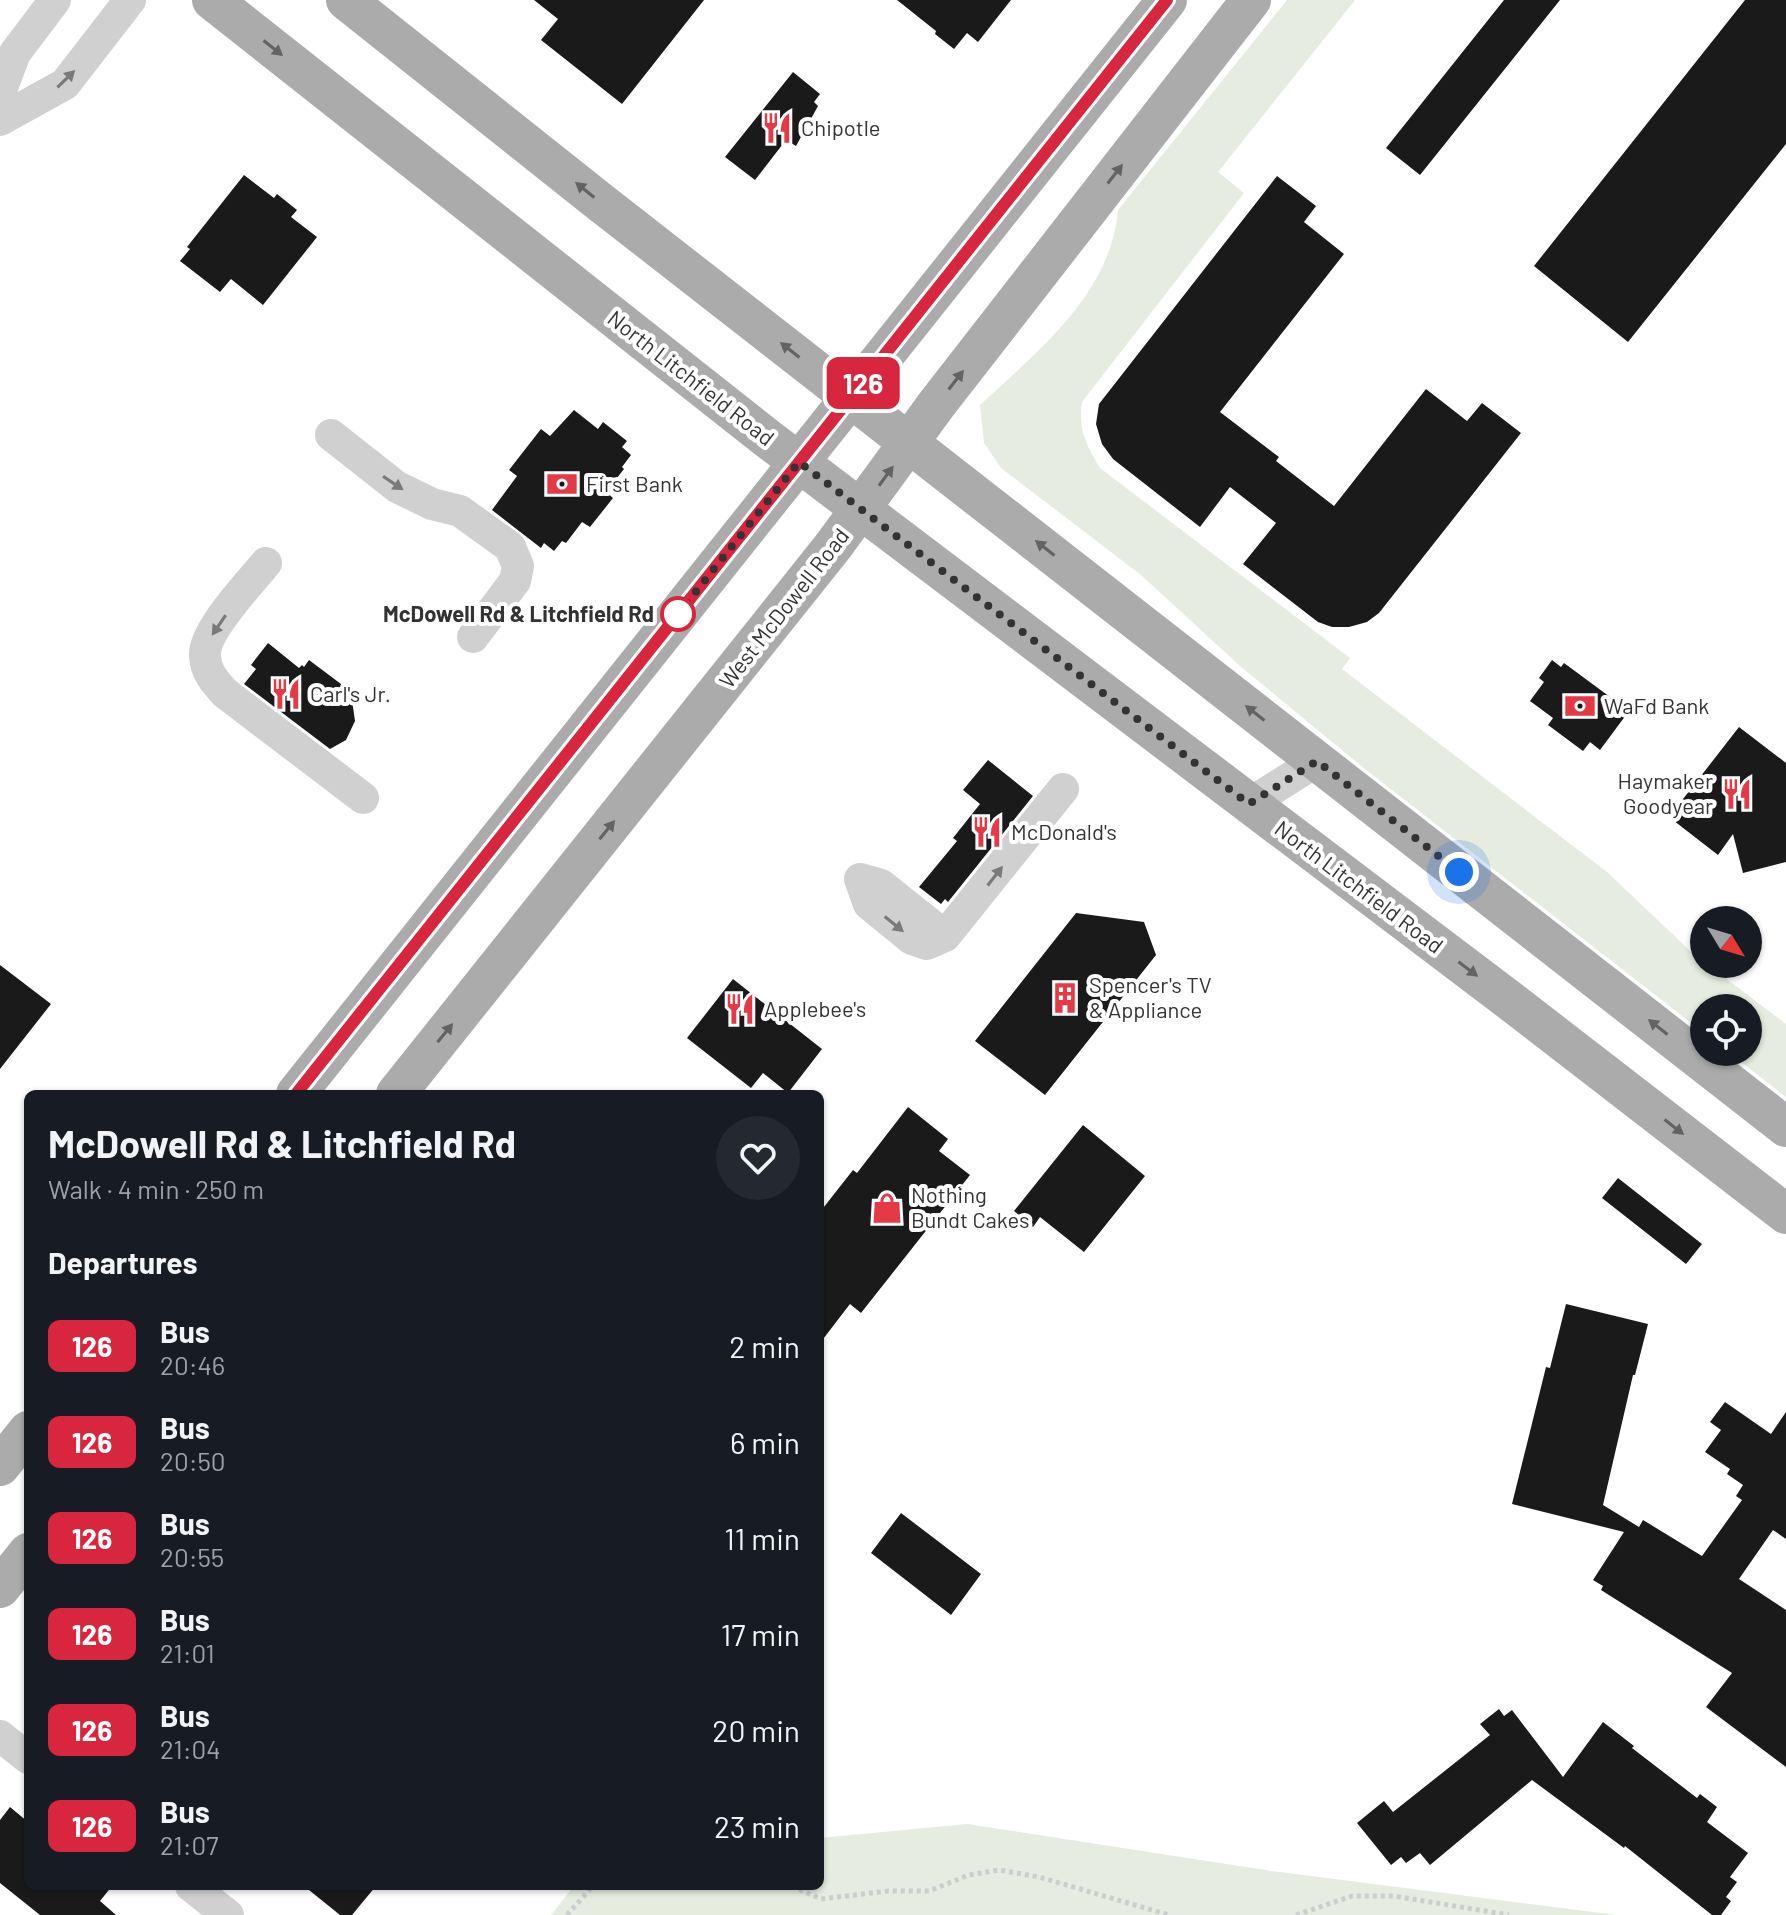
<!DOCTYPE html>
<meta charset="utf-8">
<style>
:root{--surface:#171b24;--page:#242831;--text:#f1f3f6;--muted:#9ea1a6}
body{margin:0;font-family:Barlow,sans-serif;background:var(--page);color:var(--text);height:100vh;display:flex;flex-direction:column;font-size:30px;white-space:nowrap}
*{box-sizing:border-box;margin:0}
p{font-size:26px;color:var(--muted)}
.icon{flex:none;width:44px;height:44px;fill:none;stroke:currentColor;stroke-width:2;stroke-linecap:round;stroke-linejoin:round}
.map{position:relative;flex:1;overflow:hidden}
.sheet{position:absolute;left:24px;top:1090px;width:800px;height:800px;display:flex;flex-direction:column;background:var(--surface);border-radius:12px;box-shadow:0 2px 6px #0004}
.sheet>*{flex:none}
.badge{padding:0 16px;border-radius:12px;font-size:28px;line-height:52px}
.needle{width:52px;rotate:128deg}
.controls{position:absolute;left:1690px;top:906px;display:grid;gap:16px}
.controls a{display:grid;place-items:center;width:72px;height:72px;border-radius:50%;background:var(--surface);box-shadow:0 2px 6px #0004;font-size:40px}
.you{position:absolute;width:40px;height:40px;margin:-20px;border:6px solid #fff;border-radius:50%;background:#1a73e8;box-shadow:0 0 0 12px #1a73e833}
.map>.badge{position:absolute;translate:-50% -50%;box-shadow:0 0 0 4px #fff}
h2{padding:0 24px;font-size:30px;line-height:72px}
.round{display:grid;place-items:center;flex:none;width:84px;height:84px;border-radius:42px;background:var(--page)}
.overview{display:flex;align-items:center;justify-content:space-between;height:136px;padding:0 24px}
h1{font-size:38px;font-weight:700;line-height:60px}
ul{padding:0;list-style:none}
li{display:flex;align-items:center;gap:24px;height:96px;padding:0 24px}
li div{flex:1}
li b{display:block;font-size:30px}
li em{font-style:normal}
li .badge{min-width:88px;font-weight:700;text-align:center}
.map>svg:first-child{display:block}
.green{fill:#e6ecdf}
.building{fill:#1a1a1a}
.lines{fill:none;stroke-linecap:round;stroke-linejoin:round}
.path{stroke:#cdcdcd;stroke-width:5;stroke-dasharray:4 4;stroke-linecap:butt}
.minor{stroke:#d0d0d0;stroke-width:32}
.major{stroke:#ababab;stroke-width:40}
.oneway{fill:#636363}
.oneway2{fill:#7a7a7a}
.line-casing{stroke:#fff;stroke-width:18}
.line{stroke:#d7263d;stroke-width:12}
.walk{stroke:#333;stroke-width:8;stroke-dasharray:0 14.4}
.stop-dot{fill:#fff;stroke:#d7263d;stroke-width:4}
.labels{text-anchor:middle;stroke-width:8;stroke-linejoin:round;paint-order:stroke}
.poi-label{font-size:22px;fill:#333;stroke:#fff;text-anchor:start}
.street-label{font-size:22px;fill:#333;stroke:#fff}
.stop-label{font-size:22px;font-weight:bold;fill:#333;stroke:#fff;text-anchor:end}
</style>
<div class="map">
<svg width="1786" height="1915" viewBox="0 0 1786 1915">
<rect width="100%" height="100%" fill="#fff"/>
<path class="green" d="M1287 0H1355L1218 172 1244 193 1082 402C1078 429 1086 445 1100 468L1350 658 1342 669 1607 872 1704 964H1707L1786 1024V1097L1728 1052H1748V1008H1704V1033L1365 769 1240 666 1141 575 1001 468 984 443 980 405C1037 352 1111 294 1118 210Z
M967 1824 1272 1871 1617 1915H551L574 1886H820V1838Z"/>
<path class="building" d="M534 0H704L622 104 541 40 558 19Z
M897 0H1011L978 42 967 33 954 49 935 34 936 31Z
M1504 0H1560L1420 175 1386 148Z
M1745 0H1786V144L1628 342 1534 266Z
M793 72 820 94 814 102 818 106 796 146 786 140 755 180 725 157Z
M244 175 274 198 277 194 297 210 291 217 317 237 263 305 231 279 220 292 180 261 190 249 187 247Z
M1277 176 1316 206 1304 222 1344 254 1220 412 1279 457 1276 461 1334 506 1426 389 1467 421 1482 403 1521 433 1379 613 1367 622 1349 627H1332L1318 622 1243 564 1276 523 1230 487 1200 527 1113 459 1102 444 1096 424 1099 404Z
M574 410 598 429 603 422 627 441 622 447 631 455 622 467 624 469 606 492 613 498 590 527 582 522 566 543 562 541 554 551 544 543 541 548 492 510 517 476 509 470 541 429 550 436Z
M268 643 299 668 302 665 304 667 309 660 341 684 352 700 355 721 346 740 330 749 244 684 256 669 251 665Z
M1552 660 1561 667 1564 663 1629 711 1600 750 1590 742 1583 751 1548 725 1553 718 1530 701 1544 682 1539 678Z
M1739 727 1786 763V862L1743 873 1733 834 1718 855 1669 817Z
M988 760 1033 796 948 902 945 899 941 904 919 887 957 841 953 838 980 804 963 790Z
M1076 913 1144 922 1156 955 1045 1095 975 1041Z
M0 965 51 1004 0 1069Z
M733 979 822 1049 788 1093 763 1073 751 1088 687 1038Z
M908 1107 948 1139 939 1151 970 1175 861 1313 850 1304 820 1343V1212L853 1170 857 1173Z
M1083 1125 1145 1176 1084 1252 1040 1217 1033 1227 1014 1211Z
M1618 1178 1702 1244 1686 1264 1602 1198Z
M1566 1304 1648 1324 1635 1375H1633L1603 1505 1639 1527 1643 1520 1702 1556 1742 1500 1736 1496 1743 1485 1727 1474 1730 1469 1705 1452 1721 1430 1710 1422 1725 1402 1771 1434 1786 1412V1539L1773 1530 1739 1579 1786 1610V1767L1706 1707 1732 1673 1601 1590 1603 1586 1593 1580 1624 1532 1512 1504 1546 1367 1550 1368Z
M901 1513 981 1574 951 1615 871 1553Z
M1499 1709 1504 1716 1512 1710 1563 1777 1603 1722 1634 1746 1632 1748 1697 1798 1700 1794 1717 1807 1707 1822 1748 1853 1730 1877 1737 1882 1726 1897 1731 1901 1721 1915H1712L1625 1846 1624 1848 1532 1780 1430 1865 1420 1853 1406 1863 1401 1857 1391 1865 1357 1823 1384 1801 1393 1812 1490 1735 1480 1724Z
M10 1807 28 1822V1886H112L100 1901 116 1915H40L0 1883V1820Z
M304 1886H376L352 1915H340Z"/>
<g class="lines">
<path class="path" d="M792 1886 821 1899 888 1891H929L969 1875 999 1870 1039 1877 1169 1915
M567 1915 593 1886
M1296 1915 1352 1896H1394L1509 1915"/>
<path class="minor" d="M0 93 15 53 55 0
M0 120 65 84 130 0
M331 435 397 487 432 504 460 511 510 547 518 566 515 581 473 637
M266 563C250 583 203 631 205 656 206 672 214 681 225 693L363 798
M1249 804 1317 761
M860 879 869 904 912 939 927 944 945 936 1063 789
M860 879 881 885 945 936
M0 1736 28 1758
M191 1886 228 1915"/>
<path class="major" d="M212 0 768 439 1513 1003 1786 1214
M346 0 600 202 1786 1127
M296 1094 1167 0
M396 1094 834 545 936 405 1251 0
M0 1466 28 1431
M0 1588 28 1553"/>
</g>
<defs><path id="oneway-solid" d="M-6-.8H1V-3.2L6.5 0L1 3.2V.8H-6Z" transform="scale(2)"/></defs>
<g class="oneway">
<use href="#oneway-solid" transform="translate(273 48) rotate(38)"/>
<use href="#oneway-solid" transform="translate(1115 174) rotate(-52)"/>
<use href="#oneway-solid" transform="translate(585 190) rotate(-141)"/>
<use href="#oneway-solid" transform="translate(790 350) rotate(-142)"/>
<use href="#oneway-solid" transform="translate(956 380) rotate(-52)"/>
<use href="#oneway-solid" transform="translate(886 476) rotate(-54)"/>
<use href="#oneway-solid" transform="translate(1045 548) rotate(-142)"/>
<use href="#oneway-solid" transform="translate(1255 713) rotate(-142)"/>
<use href="#oneway-solid" transform="translate(607 830) rotate(-51)"/>
<use href="#oneway-solid" transform="translate(1468 969) rotate(37)"/>
<use href="#oneway-solid" transform="translate(1658 1027) rotate(-142)"/>
<use href="#oneway-solid" transform="translate(445 1033) rotate(-51)"/>
<use href="#oneway-solid" transform="translate(1674 1127) rotate(38)"/>
</g>
<g class="oneway2">
<use href="#oneway-solid" transform="translate(66 79) rotate(-44)"/>
<use href="#oneway-solid" transform="translate(393 483) rotate(34)"/>
<use href="#oneway-solid" transform="translate(219 625) rotate(124)"/>
<use href="#oneway-solid" transform="translate(995 876) rotate(-52)"/>
<use href="#oneway-solid" transform="translate(894 924) rotate(39)"/>
</g>
<g class="lines">
<defs>
<path id="line" d="M296 1094 1167 0"/>
</defs>
<use href="#line" class="line-casing"/>
<use href="#line" class="line"/>
<path class="walk" d="M678 614 799 462 1249 804 1317 761 1459 872"/>
</g>
<defs>
<symbol id="restaurant-bare" viewBox="-9 -9 18 18"><path d="M-5-6h1v4h1v-4h1v4h1v-4h1v5L-1.5 .5V6h-2V.5L-5-1ZM5-6V6H3V1.5H1.5Q1.5-4 5-6Z" fill="#e63946" stroke="#fff" stroke-width="2.5" paint-order="stroke"/></symbol>
<symbol id="bank-bare" viewBox="-9 -9 18 18"><path d="M-6-4H6V4H-6ZM0-2.3a2.3 2.3 0 1 0 0 4.6a2.3 2.3 0 1 0 0-4.6Z" fill="#e63946" stroke="#fff" stroke-width="2.5" paint-order="stroke"/></symbol>
<symbol id="building-bare" viewBox="-9 -9 18 18"><path d="M-4-6H4V6H1V3H-1V6H-4ZM-2.5-4.3h1.7v1.8h-1.7ZM.8-4.3h1.7v1.8H.8ZM-2.5-1h1.7V.8h-1.7ZM.8-1h1.7V.8H.8Z" fill="#e63946" stroke="#fff" stroke-width="2.5" paint-order="stroke"/></symbol>
<symbol id="shop-bare" viewBox="-9 -9 18 18"><path d="M-5-2.5h2.3a2.7 3.5 0 0 1 5.4 0H5L5.5 6h-11ZM-1.5-2.5h3a1.5 2.3 0 0 0-3 0Z" fill="#e63946" stroke="#fff" stroke-width="2.5" paint-order="stroke"/></symbol>
</defs>
<g fill-rule="evenodd">
<use href="#restaurant-bare" x="755" y="106" width="44" height="44"/>
<use href="#bank-bare" x="540" y="462" width="44" height="44"/>
<use href="#restaurant-bare" x="264" y="672" width="44" height="44"/>
<use href="#bank-bare" x="1558" y="684" width="44" height="44"/>
<use href="#restaurant-bare" x="1715" y="772" width="44" height="44"/>
<use href="#restaurant-bare" x="965" y="810" width="44" height="44"/>
<use href="#building-bare" x="1043" y="976" width="44" height="44"/>
<use href="#restaurant-bare" x="718" y="987" width="44" height="44"/>
<use href="#shop-bare" x="865" y="1186" width="44" height="44"/>
</g>
<circle class="stop-dot" cx="678" cy="614" r="16"/>
<g class="labels">
<g class="poi-label">
<text x="801" y="136">Chipotle</text>
<text x="586" y="492">First Bank</text>
<text x="310" y="702">Carl's Jr.</text>
<text x="1604" y="714">WaFd Bank</text>
<text x="1713" y="789" text-anchor="end">Haymaker<tspan x="1713" dy="25">Goodyear</tspan></text>
<text x="1011" y="840">McDonald's</text>
<text x="1089" y="993">Spencer's TV<tspan x="1089" dy="25">&amp; Appliance</tspan></text>
<text x="764" y="1017">Applebee's</text>
<text x="911" y="1203">Nothing<tspan x="911" dy="25">Bundt Cakes</tspan></text>
</g>
<g class="street-label">
<text transform="translate(691 378) rotate(38)" y="8">North Litchfield Road</text>
<text transform="translate(784 608) rotate(-52)" y="8">West McDowell Road</text>
<text transform="translate(1359 887) rotate(37)" y="8">North Litchfield Road</text>
</g>
<g class="stop-label">
<text x="654" y="622">McDowell Rd &amp; Litchfield Rd</text>
</g>
</g>
</svg>
<div class="controls">
<a><svg class="needle" viewBox="-14 -14 28 28"><path d="M0-13l5 13h-10z" fill="#e53935"/><path d="M0 13l5-13h-10z" fill="#9ea1a6"/></svg></a>
<a><svg class="icon" aria-label="locate" viewBox="0 0 24 24"><circle cx="12" cy="12" r="6"/><path d="M12 2v4M12 18v4M2 12h4M18 12h4"/></svg></a>
</div>
<div class="you" style="left:1459px;top:872px"></div>
<b class="badge" style="left:863px;top:383px;background:#d7263d;color:#fff">126</b>
<section class="sheet">
<div class="overview"><div><h1>McDowell Rd &amp; Litchfield Rd</h1><p>Walk · 4 min · 250 m</p></div><a class="round"><svg class="icon" aria-label="heart" viewBox="0 0 24 24"><path d="M12 20l-8-8c-3-5 5-10 8-4 3-6 11-1 8 4z"/></svg></a></div>
<h2>Departures</h2>
<ul>
<li><span class="badge" style="background:#d7263d;color:#fff">126</span><div><b>Bus</b><p>20:46</p></div><em>2 min</em></li>
<li><span class="badge" style="background:#d7263d;color:#fff">126</span><div><b>Bus</b><p>20:50</p></div><em>6 min</em></li>
<li><span class="badge" style="background:#d7263d;color:#fff">126</span><div><b>Bus</b><p>20:55</p></div><em>11 min</em></li>
<li><span class="badge" style="background:#d7263d;color:#fff">126</span><div><b>Bus</b><p>21:01</p></div><em>17 min</em></li>
<li><span class="badge" style="background:#d7263d;color:#fff">126</span><div><b>Bus</b><p>21:04</p></div><em>20 min</em></li>
<li><span class="badge" style="background:#d7263d;color:#fff">126</span><div><b>Bus</b><p>21:07</p></div><em>23 min</em></li>
</ul>
</section>
</div>
